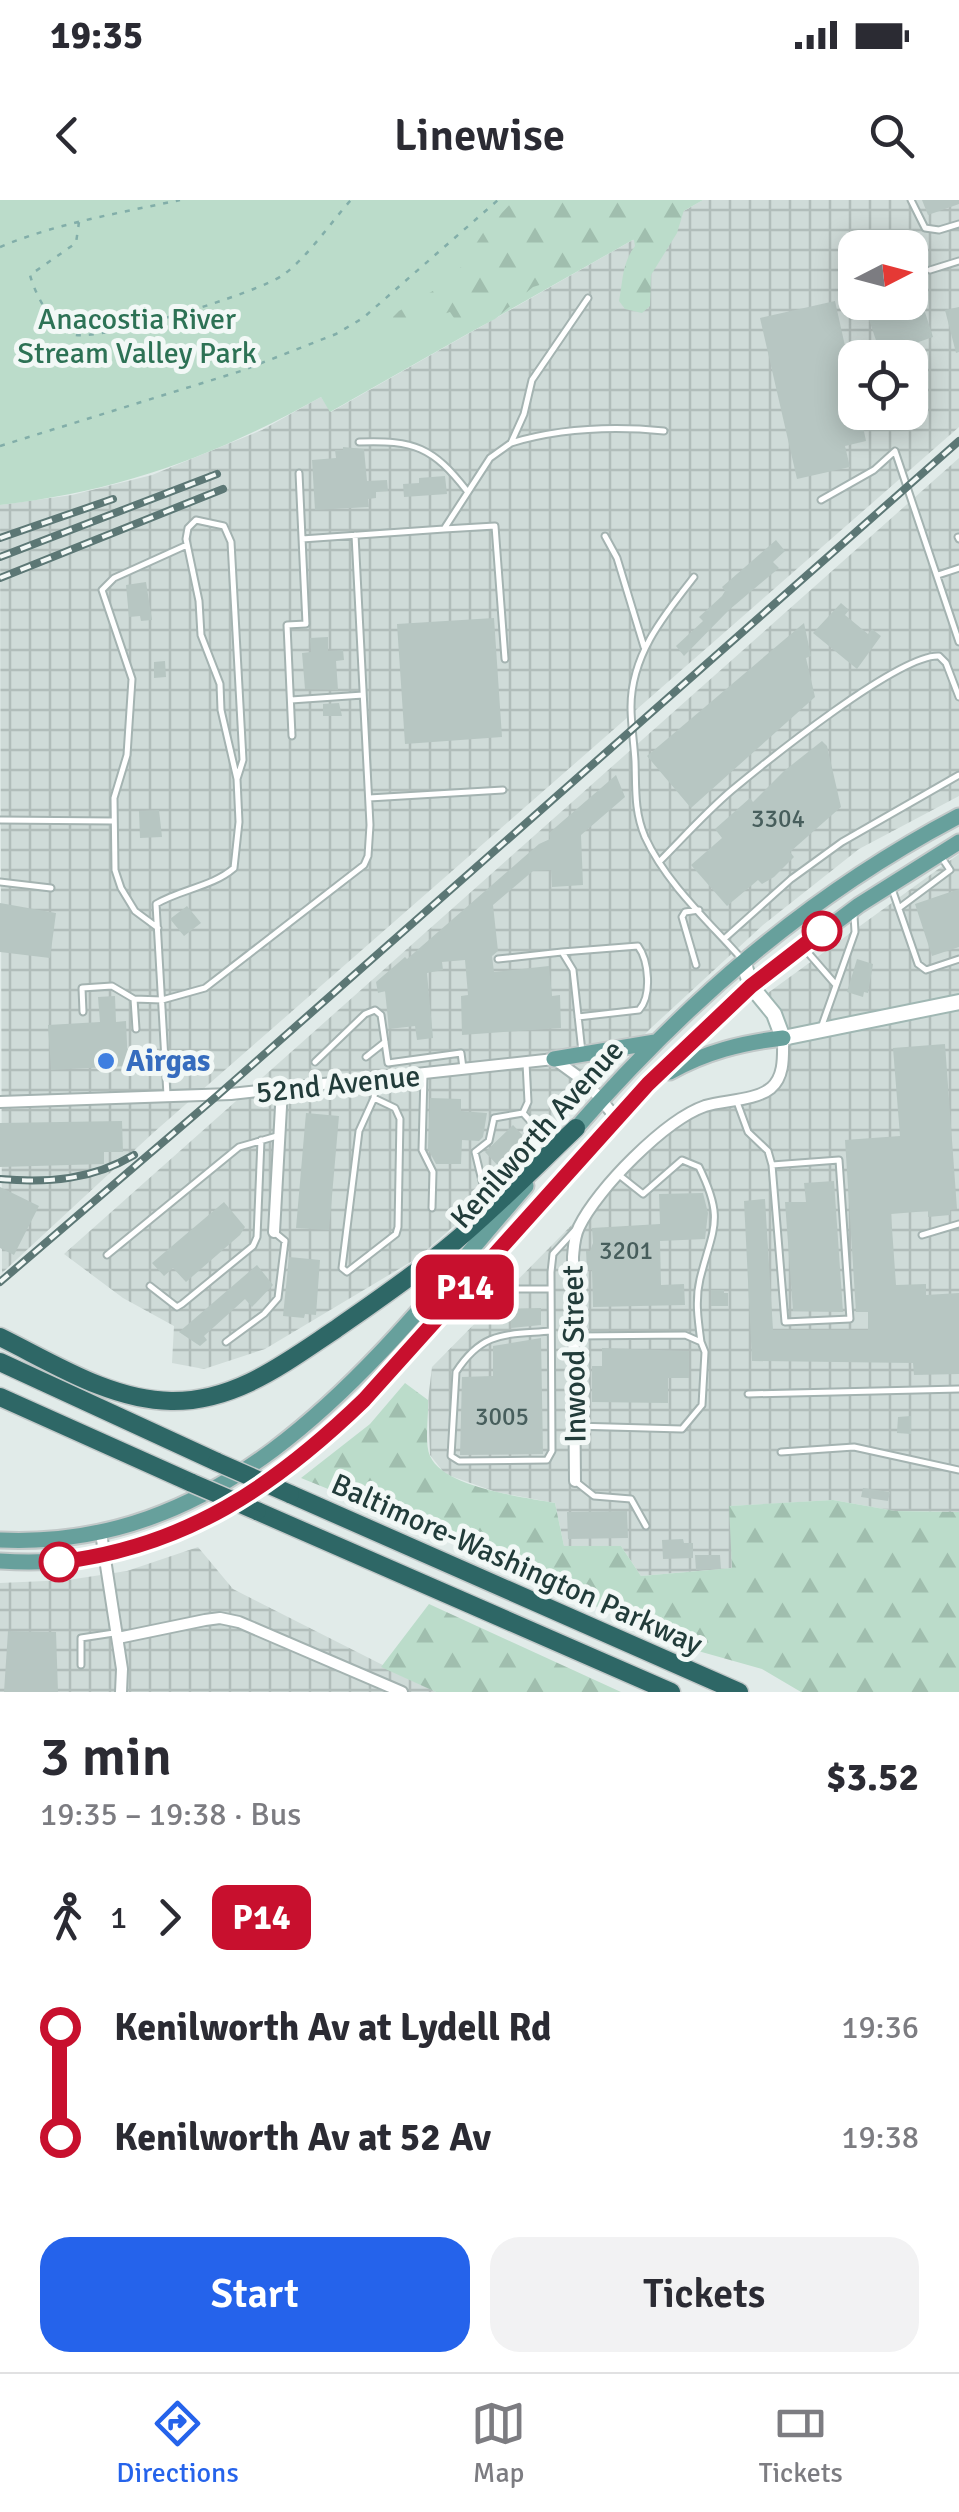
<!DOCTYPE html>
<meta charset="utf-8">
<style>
:root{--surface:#fff;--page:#f2f2f3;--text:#2b2b33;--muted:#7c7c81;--line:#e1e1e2;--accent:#2563eb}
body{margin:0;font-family:Signika,sans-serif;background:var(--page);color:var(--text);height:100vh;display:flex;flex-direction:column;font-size:38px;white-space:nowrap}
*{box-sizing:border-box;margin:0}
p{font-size:32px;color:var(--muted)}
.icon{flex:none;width:55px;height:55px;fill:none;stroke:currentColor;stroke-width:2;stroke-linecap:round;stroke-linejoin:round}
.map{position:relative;height:1492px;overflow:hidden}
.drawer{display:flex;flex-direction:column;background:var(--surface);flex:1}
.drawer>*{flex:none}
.badge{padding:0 20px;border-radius:15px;font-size:35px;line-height:65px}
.needle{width:65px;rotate:84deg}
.controls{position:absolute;left:838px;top:30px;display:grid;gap:20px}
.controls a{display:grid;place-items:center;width:90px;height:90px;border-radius:20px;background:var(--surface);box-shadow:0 5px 25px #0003;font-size:50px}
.map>.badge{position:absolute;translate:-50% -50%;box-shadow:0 0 0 5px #fff}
.legs{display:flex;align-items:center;gap:15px;height:110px;padding:0 40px;font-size:32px}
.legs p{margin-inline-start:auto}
.head{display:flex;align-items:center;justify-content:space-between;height:170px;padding:0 40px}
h1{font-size:55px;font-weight:600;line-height:75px}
.action{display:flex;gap:20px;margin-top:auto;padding:20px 40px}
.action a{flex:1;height:115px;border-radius:30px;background:var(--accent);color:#fff;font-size:40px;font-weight:600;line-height:115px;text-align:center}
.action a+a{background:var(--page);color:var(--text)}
ul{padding:0 40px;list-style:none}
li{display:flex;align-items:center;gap:35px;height:110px;font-size:38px}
li i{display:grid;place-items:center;width:15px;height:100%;margin:0 12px;background:currentColor}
li i::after{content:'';width:25px;height:25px;margin:-12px;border:8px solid;border-radius:50%;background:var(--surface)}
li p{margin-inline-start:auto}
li:first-child i{background:linear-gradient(#0000 50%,currentColor 0)}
li:last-child i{background:linear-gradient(currentColor 50%,#0000 0)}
.status{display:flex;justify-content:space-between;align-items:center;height:70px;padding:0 50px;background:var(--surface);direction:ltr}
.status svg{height:28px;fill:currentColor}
header{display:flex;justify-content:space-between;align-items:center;height:130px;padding:0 40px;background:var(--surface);font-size:45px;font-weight:600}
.tab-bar{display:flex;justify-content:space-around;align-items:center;height:140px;border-top:2px solid var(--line);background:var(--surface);font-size:28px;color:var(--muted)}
.tab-bar a{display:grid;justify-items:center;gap:5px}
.tab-bar .active{color:var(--accent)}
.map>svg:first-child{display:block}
.industrial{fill:url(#industrial-grid);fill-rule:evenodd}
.green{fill:#bbdcca}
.forest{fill:url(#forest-firs)}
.building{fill:#b7c6c2}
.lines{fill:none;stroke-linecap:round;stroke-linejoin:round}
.lane-casing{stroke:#a4b3b1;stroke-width:9}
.street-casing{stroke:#a4b3b1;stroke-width:14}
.secondary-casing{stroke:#a0b7b3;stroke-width:18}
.primary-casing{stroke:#c1c8c8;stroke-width:19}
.highway-casing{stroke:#c1c8c8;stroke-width:21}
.path{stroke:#82aea9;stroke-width:2.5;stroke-dasharray:5 8;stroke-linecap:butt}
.lane{stroke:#fff;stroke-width:5}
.street{stroke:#fff;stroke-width:10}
.secondary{stroke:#fff;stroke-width:14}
.primary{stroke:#67a09c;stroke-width:15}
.highway{stroke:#2e6766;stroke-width:18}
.rail-casing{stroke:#5c7775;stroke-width:8}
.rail{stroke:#f2f8f6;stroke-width:4;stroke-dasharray:11;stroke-linecap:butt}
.highway-bridge-casing{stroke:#c1c8c8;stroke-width:21;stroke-linecap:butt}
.highway-bridge{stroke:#2e6766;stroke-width:18}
.line-1-casing{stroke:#fff;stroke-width:22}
.line-1{stroke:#c8102e;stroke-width:15}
.stop-1-dot{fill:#fff;stroke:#c8102e;stroke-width:5}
.shop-dot{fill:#3f7fe0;stroke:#f2f8f6;stroke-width:4}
.labels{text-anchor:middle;stroke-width:10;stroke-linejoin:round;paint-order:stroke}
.number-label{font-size:25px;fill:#475e5c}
.park-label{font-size:30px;fill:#2d7255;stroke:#f2f8f6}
.shop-label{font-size:30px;font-weight:bold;fill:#366cbe;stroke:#f2f8f6;text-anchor:start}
.street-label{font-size:30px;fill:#223c3a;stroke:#f2f8f6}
</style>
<div class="status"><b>19:35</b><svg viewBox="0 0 49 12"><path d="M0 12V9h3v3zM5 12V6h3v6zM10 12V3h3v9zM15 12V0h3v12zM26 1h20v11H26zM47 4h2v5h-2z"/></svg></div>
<header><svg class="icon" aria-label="back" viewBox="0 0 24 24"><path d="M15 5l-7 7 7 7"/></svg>Linewise<svg class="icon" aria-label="search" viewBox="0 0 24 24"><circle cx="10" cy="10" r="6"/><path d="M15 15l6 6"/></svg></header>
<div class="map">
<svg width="959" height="1492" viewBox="0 0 959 1492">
<defs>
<pattern id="industrial-grid" width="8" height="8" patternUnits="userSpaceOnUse" patternTransform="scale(2.5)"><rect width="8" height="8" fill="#cfdbd8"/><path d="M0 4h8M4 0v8" fill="none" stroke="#b1bdba"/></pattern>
<pattern id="forest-firs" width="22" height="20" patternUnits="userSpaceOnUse" patternTransform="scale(2.5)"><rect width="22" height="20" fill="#bbdcca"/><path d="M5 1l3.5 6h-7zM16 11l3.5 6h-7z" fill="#a0beae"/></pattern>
</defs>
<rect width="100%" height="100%" fill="#e1ebe9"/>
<path class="industrial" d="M703 0H959V227L153 933 2 1073 0 305 72 295 152 275 262 230 321 197 331 212ZM855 48H910V102H855ZM855 158H910V212H855Z
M959 258V596L859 649 763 725 651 828 473 1009 419 1057 265 1149 204 1169 172 1163 174 1126 123 1098 64 1054Z
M959 654V1312L895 1311 833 1300 730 1306 733 1368 641 1376 621 1346H564L555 1303 496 1292 445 1274 430 1255 428 1200 432 1167 675 920 755 895 778 878 783 838 761 798Z
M198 1347 233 1389 436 1492H0V1383L68 1380 127 1371Z"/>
<path class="green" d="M0 0H703L330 212 321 197C215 256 121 291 0 305Z"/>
<path class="forest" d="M514 0H687L677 33 651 75 650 106 642 113 625 109 619 101C623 80 622 63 635 46L634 40 628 37 568 76 533 87 495 119 450 142 444 141C440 128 452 130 456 121L450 112 408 125 394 123 393 117 399 111 453 79 483 33Z
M405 1183 428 1200C429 1216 424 1242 430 1256 444 1288 524 1297 555 1303L564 1346H621L641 1376 732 1368 729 1306 833 1300 895 1311 959 1312V1492H801L762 1469 691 1449 385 1312 301 1278 370 1224Z
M429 1404 621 1492H436L381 1467Z"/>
<path class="building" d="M922 0H959V4L928 15Z
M898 32 904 48H859V46Z
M912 72 933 137 881 155 863 102H910Z
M835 101 855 191V212H860L866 241 845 246 850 267 797 279 760 118Z
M959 107V152L956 153 945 110Z
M343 247 364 249 367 281 387 280 388 291 376 292V298L368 299 369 307 315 310 312 260 336 258 335 250H343Z
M445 276 447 294 404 297 403 284 419 283V278Z
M776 340 785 351 773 362 779 368 729 410 684 456 676 446 703 421 699 417 722 396 725 391 722 387Z
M146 382 152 420 141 421 140 416 129 417 126 385Z
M841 403 849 410 845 415 868 434 872 429 881 436 857 469 813 433Z
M494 418 502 537 405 544 397 424Z
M804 423 811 456 806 458 815 497 691 608 647 556Z
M328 437V451L343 450 344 460 336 461 338 490 305 489 302 453 311 452 310 438Z
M165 461 166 477 154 478V462Z
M339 503 342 516H323V504Z
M822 541 827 546 841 607 790 652 794 657 774 677 762 684 758 680 727 706 691 665 722 638 715 629 750 598 753 602 784 571Z
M616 575 625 597 581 635 583 685 552 687 551 670 533 671 493 705 498 751 492 756 494 772 549 766 552 796 560 795 561 828 462 835 461 796 468 795 465 760 442 762 443 770 427 773 433 838 417 840 415 826 389 829 385 791 378 793 376 782 405 757 407 759 539 644 550 639 549 633Z
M159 610 162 637 140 638 139 611Z
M959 689V747L932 756 915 704Z
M0 703 56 713 50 758 0 752Z
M187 706 201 723 184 736 170 719Z
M857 759 873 764 868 793 864 792 863 797 847 792Z
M115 796 116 822 126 821 128 866 51 870 48 825 100 822 98 797Z
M945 844 957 1009 950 1010V1015L928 1017V1011L891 1014 896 1085 926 1084V1095L959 1093V1174L914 1175 913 1163 752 1161 744 1001 765 999 773 1130H868V1112H856L845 940 900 936 893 848Z
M430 898 461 899V911L487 913 483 937 479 941 462 940 461 964H436L428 949Z
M306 913 339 916 329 1030 296 1028Z
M122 921 123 952H104V964L0 967V923Z
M513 925 530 943 502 970 485 952Z
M834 981 843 1112 793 1111 785 1002H806L804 983Z
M0 987 39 1006 14 1055 0 1048Z
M703 993 708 1013 705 1039 660 1041 661 1085 684 1084 685 1105 593 1107 592 1070H587L586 1051H590L593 1043 592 1028 660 1024 659 994Z
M224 1002 245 1027 240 1035 186 1082 173 1068 164 1076 152 1063Z
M289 1057 320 1060 316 1115 305 1114 304 1118 283 1116Z
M257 1065 273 1085 252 1107 245 1099 204 1136 207 1140 200 1146 179 1132Z
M711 1090H724V1093H728V1106H711Z
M541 1108V1125L511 1128 510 1109Z
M541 1138 543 1254 460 1255 462 1177 493 1176V1146Z
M602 1148 689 1151V1178H668V1203L592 1202V1166H602Z
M911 1216V1234L897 1233 898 1217Z
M863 1288 890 1292 888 1301 861 1297Z
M627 1311 628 1338 568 1339 567 1312Z
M683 1339 684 1343H693V1358L663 1359 662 1340Z
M695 1355H720L721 1369 696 1370Z
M8 1431 56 1432 58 1492H4Z"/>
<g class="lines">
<defs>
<path id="lane" d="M911 0 925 28 939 30 959 24
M930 70 959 61
M359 242C414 240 433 247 467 291
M511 243C561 228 612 226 664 231
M821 300 874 270 895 251 959 442
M444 329 495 326 505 459
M605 336 617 358 644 447
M958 337 959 339
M302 339 444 329 490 258 511 243 524 214 532 180 588 98
M938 375 959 368
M694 377C664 415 631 455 631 507 631 525 634 543 635 561 636 588 634 611 645 637 666 683 708 721 741 758
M291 500 363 495
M292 536 287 425 306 424 299 273
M369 598 503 590
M0 620 113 621
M660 661C683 638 706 612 732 590 767 561 899 454 939 456L946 463 959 497
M0 682 51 688
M891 686 918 764 926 770 959 759
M899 708 950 670 940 655
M158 728 135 711 121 688 115 670 114 598 127 555 132 479 102 390 114 378 187 345
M724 739 791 679 842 642 959 575
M804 748 836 785
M562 752 638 746C649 761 652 796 639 810L578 817
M498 759 562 752 573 770 582 852
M696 765 682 717 685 712 699 710
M134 799 136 829
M83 812 82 788 112 786 134 799 162 800 205 788 364 665 368 656 370 625 355 335
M821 828 855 732 854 715
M366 857 385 842
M315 862 365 814 375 810 381 815 388 863 461 853 463 868
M424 875 422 950 433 972 432 1008
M167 895 156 704C181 689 212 687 234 668L239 622 237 579 221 510 220 484 201 435 199 401 186 339 188 328 196 320 224 326 231 342 243 560 237 579
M374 898 395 908 400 919 398 1027 396 1034 347 1072 342 1068 359 931 374 898 376 880
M737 902 748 932 768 951 772 965 785 1122 850 1119 839 960 772 965
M523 913 551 944
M619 975 643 994 682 960 699 967C725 1020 713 1027 700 1079 695 1100 698 1120 701 1142
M496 1001 484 989 475 952 489 941 494 918 523 913 528 902 526 863
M922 1035 959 1024
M107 1055 239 947 277 936
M150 1086 177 1107 182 1104 253 1046 257 1037 261 940
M513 1089H551
M551 1131C507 1135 483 1130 456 1172L451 1256 459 1261 547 1260 552 1251 551 1072 553 1054 575 1030
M226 1142 264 1114 278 1098 285 1041 274 1032
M748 1194 959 1189
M575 1226 682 1229 702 1205 705 1152 701 1142 685 1135 577 1136
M781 1252 854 1247 959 1270
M575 1281 594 1296 631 1299 646 1326
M81 1465V1438L114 1433"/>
<path id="street" d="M0 902 231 894 554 859 587 883 617 919
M274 1032 282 889
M575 1281 573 1057C574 1046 574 1037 579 1027 597 989 665 920 705 906 724 900 755 901 771 888 785 876 783 855 783 838
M101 1333 122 1469 121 1492
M118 1438 205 1420 220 1418 239 1422 402 1492"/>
<path id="secondary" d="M743 761 751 786 774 814 783 838 959 802"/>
<path id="primary" d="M554 859 655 842
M670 872C706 852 741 843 783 838
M571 934C684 804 805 697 959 616
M0 1340C242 1351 384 1149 526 986
M0 1361C147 1372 263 1299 364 1200L649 884 751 786 859 705 959 642"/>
<path id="highway" d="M0 1137C53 1163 110 1200 171 1201 235 1202 285 1163 336 1129 376 1101 416 1074 453 1043 496 1007 536 966 576 928
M0 1162 217 1262
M0 1197 192 1283
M290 1294 739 1492
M257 1311 671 1492"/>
</defs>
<use href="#lane" class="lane-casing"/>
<use href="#street" class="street-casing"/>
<use href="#secondary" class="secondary-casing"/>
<use href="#primary" class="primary-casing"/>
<use href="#highway" class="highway-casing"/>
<path class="path" d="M79 22 76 43 30 75C35 94 53 130 75 135 104 140 258 93 283 75 307 58 331 22 351 0
M0 47C57 23 120 13 180 0
M0 246 241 171 336 134 363 118 498 0"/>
<use href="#lane" class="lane"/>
<use href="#street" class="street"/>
<use href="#secondary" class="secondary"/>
<use href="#primary" class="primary"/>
<use href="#highway" class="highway"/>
<defs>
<path id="rail" d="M0 338 113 299
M0 357 217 274
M0 378 223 289
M0 979C48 983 92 980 134 955
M0 1082 218 895 959 241"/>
</defs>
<use href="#rail" class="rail-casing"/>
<use href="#rail" class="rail"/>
<defs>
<path id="highway-bridge" d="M217 1262 290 1294
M192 1283 257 1311"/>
</defs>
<use href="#highway-bridge" class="highway-bridge-casing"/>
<use href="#highway-bridge" class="highway-bridge"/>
</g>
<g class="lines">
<defs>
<path id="line-1" d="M59 1362C186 1347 275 1286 364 1200L648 884 751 786 822 731"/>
</defs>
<use href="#line-1" class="line-1-casing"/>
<use href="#line-1" class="line-1"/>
</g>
<g class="stop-1-dot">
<circle cx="822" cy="731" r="18"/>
<circle cx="59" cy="1362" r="18"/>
</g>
<circle class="shop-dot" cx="106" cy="861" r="10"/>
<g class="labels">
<g class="number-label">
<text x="778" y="627">3304</text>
<text x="626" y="1059">3201</text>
<text x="502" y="1225">3005</text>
</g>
<g class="park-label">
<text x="137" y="129">Anacostia River<tspan x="137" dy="34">Stream Valley Park</tspan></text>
</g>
<g class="shop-label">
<text x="126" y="871">Airgas</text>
</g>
<g class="street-label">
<text transform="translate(338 884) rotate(-6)" y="10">52nd Avenue</text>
<text transform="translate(537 934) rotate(-48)" y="10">Kenilworth Avenue</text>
<text transform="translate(574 1154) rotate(-91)" y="10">Inwood Street</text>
<text transform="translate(517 1364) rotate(24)" y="10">Baltimore-Washington Parkway</text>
</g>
</g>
</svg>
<div class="controls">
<a><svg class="needle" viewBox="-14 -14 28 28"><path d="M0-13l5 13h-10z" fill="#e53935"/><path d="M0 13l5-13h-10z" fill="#7c7c81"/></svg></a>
<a><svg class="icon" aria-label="locate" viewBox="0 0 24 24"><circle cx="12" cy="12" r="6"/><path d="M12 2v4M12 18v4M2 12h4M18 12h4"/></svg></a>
</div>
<b class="badge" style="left:465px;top:1087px;background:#c8102e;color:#fff">P14</b>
</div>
<section class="drawer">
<div class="head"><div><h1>3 min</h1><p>19:35 – 19:38 · Bus</p></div><b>$3.52</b></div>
<div class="legs"><svg class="icon" aria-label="walk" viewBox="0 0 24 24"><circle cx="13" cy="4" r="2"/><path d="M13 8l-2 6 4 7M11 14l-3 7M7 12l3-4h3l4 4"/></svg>1<svg class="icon" aria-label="forward" viewBox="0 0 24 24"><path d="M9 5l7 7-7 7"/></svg><b class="badge" style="background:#c8102e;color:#fff">P14</b></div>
<ul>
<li><i style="color:#c8102e"></i><b>Kenilworth Av at Lydell Rd</b><p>19:36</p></li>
<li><i style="color:#c8102e"></i><b>Kenilworth Av at 52 Av</b><p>19:38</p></li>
</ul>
<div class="action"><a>Start</a><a>Tickets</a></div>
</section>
<nav class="tab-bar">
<a class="active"><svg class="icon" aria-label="directions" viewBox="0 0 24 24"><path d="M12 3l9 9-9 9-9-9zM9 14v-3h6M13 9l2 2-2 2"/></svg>Directions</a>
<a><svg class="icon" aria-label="map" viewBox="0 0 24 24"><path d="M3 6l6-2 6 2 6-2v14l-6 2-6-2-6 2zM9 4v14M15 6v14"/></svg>Map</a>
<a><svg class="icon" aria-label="tickets" viewBox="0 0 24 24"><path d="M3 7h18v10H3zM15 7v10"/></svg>Tickets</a>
</nav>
